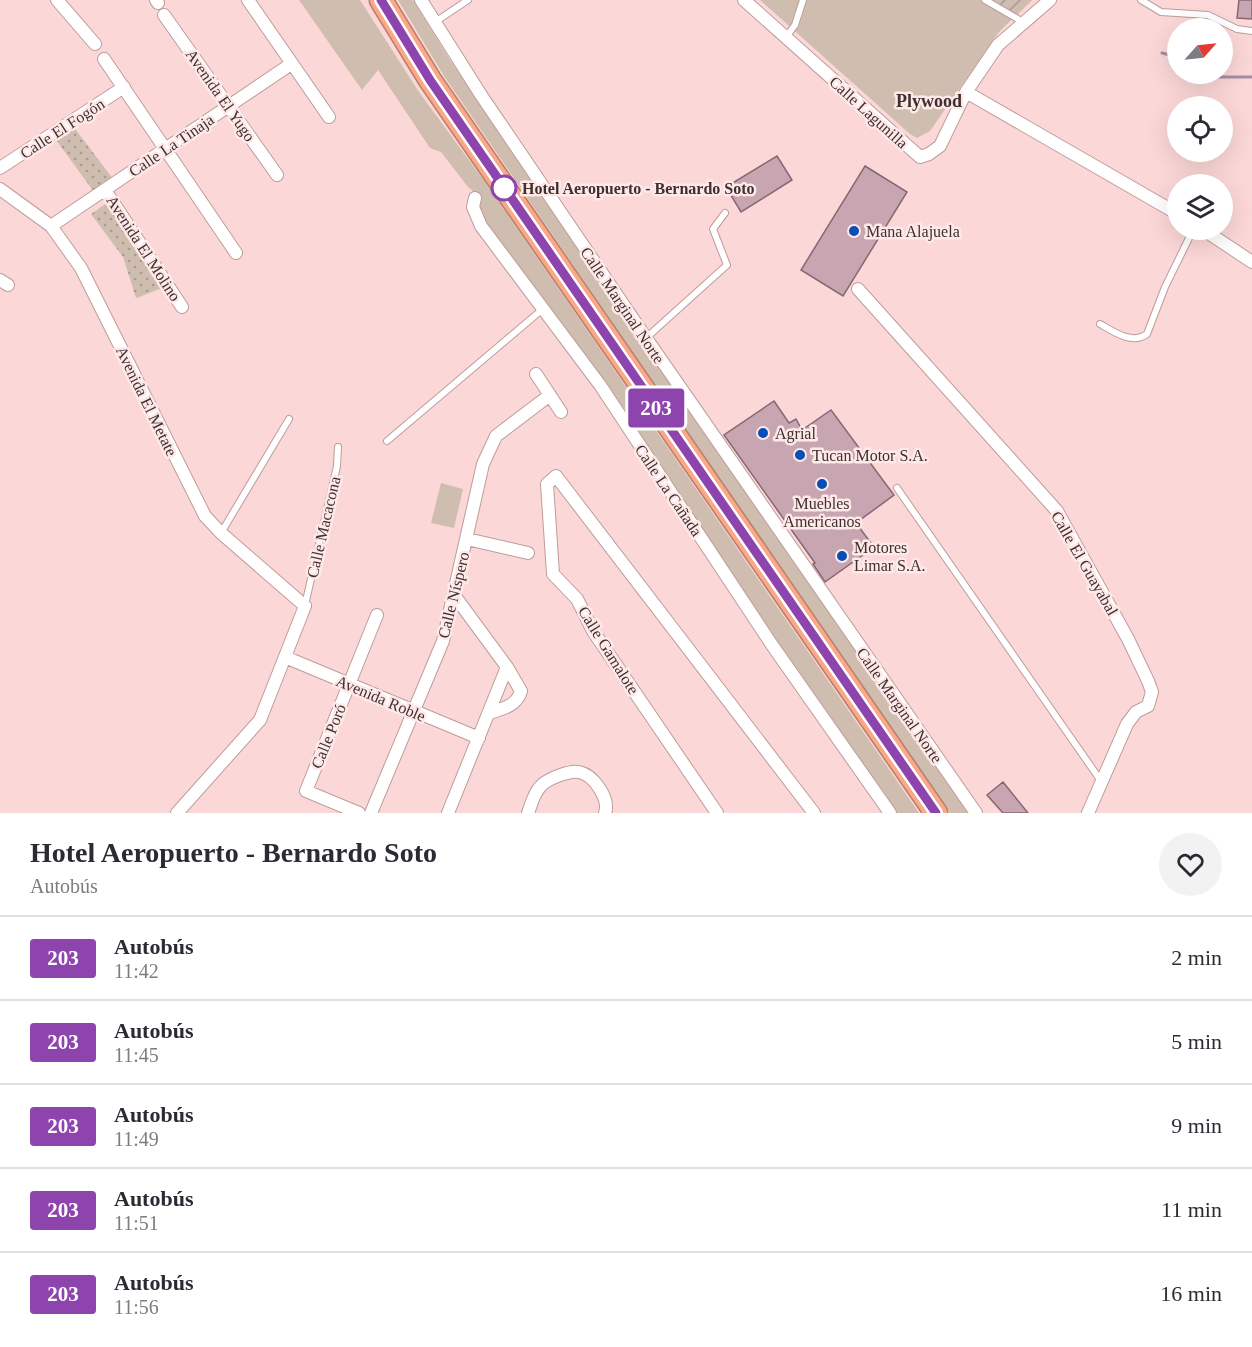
<!DOCTYPE html>
<html lang="es">
<meta charset="utf-8">
<style>
:root{--surface:#fff;--page:#f2f2f3;--text:#2b2b33;--muted:#7c7c81;--line:#e1e1e2}
body{margin:0;font-family:"Times New Roman",serif;background:var(--page);color:var(--text);height:100vh;display:flex;flex-direction:column;font-size:22px;white-space:nowrap}
*{box-sizing:border-box;margin:0}
p{font-size:20px;color:var(--muted)}
.icon{flex:none;width:33px;height:33px;fill:none;stroke:currentColor;stroke-width:2;stroke-linecap:round;stroke-linejoin:round}
.map{position:relative;height:813px;overflow:hidden}
.panel{display:flex;flex-direction:column;background:var(--surface);flex:1}
.panel>*{flex:none}
.badge{padding:0 12px;border-radius:4px;font-size:21px;line-height:39px}
.needle{width:39px;rotate:63deg}
.tools{position:absolute;left:1167px;top:18px;display:grid;gap:12px}
.tools a{display:grid;place-items:center;width:66px;height:66px;border-radius:50%;background:var(--surface);box-shadow:0 6px 24px #0002;font-size:30px}
.map>.badge{position:absolute;translate:-50% -50%;box-shadow:0 0 0 3px #fff}
.round{display:grid;place-items:center;flex:none;width:63px;height:63px;border-radius:32px;background:var(--page)}
.headline{display:flex;align-items:center;justify-content:space-between;height:102px;padding:0 30px}
h1{font-size:28px;font-weight:700;line-height:45px}
ul{padding:0;list-style:none}
li{display:flex;align-items:center;gap:18px;height:84px;padding:0 30px;border-top:2px solid var(--line)}
li div{flex:1}
li b{display:block;font-size:22px}
li em{font-style:normal}
li .badge{min-width:66px;font-weight:700;text-align:center}
.map>svg:first-child{display:block}
.grass{fill:#cfbeaf}
.park{fill:url(#park-dots)}
.garden{fill:url(#garden-furrows)}
.lines{fill:none;stroke-linecap:round;stroke-linejoin:round}
.stream{stroke:#a68da3;stroke-width:3}
.building{fill:#c7a6b2;stroke:#856772;stroke-width:1.5}
.lane-casing{stroke:#be9c9c;stroke-width:8}
.street-casing{stroke:#be9c9c;stroke-width:14}
.highway-casing{stroke:#b87e6a;stroke-width:25}
.lane{stroke:#fff;stroke-width:6}
.street{stroke:#fff;stroke-width:12}
.highway{stroke:#faa88a;stroke-width:22}
.line-casing{stroke:#fff;stroke-width:14}
.line{stroke:#8e44ad;stroke-width:9}
.stop-dot{fill:#fff;stroke:#8e44ad;stroke-width:3}
.poi-dot{fill:#084db8;stroke:#ffe8e8;stroke-width:2}
.labels{text-anchor:middle;stroke-width:5;stroke-linejoin:round;paint-order:stroke}
.street-label{font-size:16px;fill:#3e3030;stroke:#ffe8e8}
.stop-label{font-size:16px;font-weight:bold;fill:#3e3030;stroke:#ffe8e8;text-anchor:start}
.poi-label{font-size:16px;fill:#3e3030;stroke:#ffe8e8;text-anchor:start}
.neighbourhood-label{font-size:18px;font-weight:bold;fill:#3e3030;stroke:#ffe8e8}
</style>
<div class="map">
<svg width="1252" height="813" viewBox="0 0 1252 813">
<defs>
<pattern id="park-dots" width="8" height="8" patternUnits="userSpaceOnUse" patternTransform="scale(1.5)"><rect width="8" height="8" fill="#cfbeaf"/><path d="M2 2h.1M6 6h.1" fill="none" stroke="#a99b8f" stroke-width="1.8" stroke-linecap="round"/></pattern>
<pattern id="garden-furrows" width="10" height="10" patternUnits="userSpaceOnUse" patternTransform="scale(1.5)"><rect width="10" height="10" fill="#cfbeaf"/><path d="M-1 1l2-2M0 10L10 0M9 11l2-2" fill="none" stroke="#a99b8f"/></pattern>
</defs>
<rect width="100%" height="100%" fill="#fcd7d7"/>
<path class="grass" d="M299 0H360L419 92 485 182 919 813H896L478 212C478 202 478 193 468 187L441 152 430 148 378 70 362 90Z
M398 0H413L448 57 968 813H950L909 756 444 76Z
M760 0H1032L999 32 930 131 917 138 910 134Z
M441 483 463 489 454 528 431 523Z"/>
<path class="park" d="M73 126 113 179 94 192 56 140Z
M108 202 165 287 136 298 123 257 91 214Z"/>
<path class="garden" d="M993 0H1032L1018 14H1011Z"/>
<g class="lines">
<path class="stream" d="M1162 53 1178 57
M1203 74 1212 77H1252"/>
</g>
<path class="building" d="M1239 0H1252V19L1237 18Z
M777 156 792 180 741 212 726 187Z
M865 166 907 192 843 296 801 270Z
M774 401 789 423 796 419 802 430 831 410 894 495 856 523 874 547 825 582 813 564 815 563 724 435Z
M1003 782 1028 813H1003L987 795Z"/>
<g class="lines">
<defs>
<path id="lane" d="M985 0 1023 22
M1141 0 1161 12 1208 15 1237 29 1252 31
M435 22 468 0
M786 37 795 25 803 0
M1100 324C1114 332 1132 345 1147 334L1165 287 1193 230
M646 338 727 265 713 229 725 213
M387 441 544 308
M897 488 1101 781
M221 533 289 419
M305 605 337 466 338 447"/>
<path id="street" d="M57 0 95 44
M156 0 158 3
M248 0 329 117
M421 0 481 95 646 338 976 813
M744 0 920 157 929 154 940 146 966 92 998 45 1050 0
M164 15 277 175
M104 59 236 253
M966 92 1178 214
M0 168 124 87
M0 189 51 226 81 268 205 516 221 533 305 606 260 720 177 813
M105 190 182 307
M475 198 473 207 481 226 600 385 772 645 890 813
M51 226 291 64
M1204 230 1252 262
M0 280 8 285
M858 289 1057 511 1128 639 1148 681 1152 692 1148 706 1136 712 1127 724 1088 813
M536 374 561 412
M467 539 528 553
M454 595 507 667 521 691C517 706 502 709 489 713
M285 657 479 738
M359 813 306 791 377 615
M371 813 443 641 483 464 496 436 550 395
M448 813 507 667
M528 813C531 805 534 793 540 787 546 779 570 770 579 772 594 775 610 799 605 813
M717 813 593 631 577 599 553 574 547 484 556 476 814 813"/>
<path id="highway" d="M381 0 430 80 936 813"/>
</defs>
<use href="#lane" class="lane-casing"/>
<use href="#street" class="street-casing"/>
<use href="#highway" class="highway-casing"/>
<use href="#lane" class="lane"/>
<use href="#street" class="street"/>
<use href="#highway" class="highway"/>
</g>
<g class="lines">
<defs>
<path id="line" d="M381 0 430 80 936 813"/>
</defs>
<use href="#line" class="line-casing"/>
<use href="#line" class="line"/>
</g>
<circle class="stop-dot" cx="504" cy="188" r="12"/>
<g class="poi-dot">
<circle cx="854" cy="231" r="6"/>
<circle cx="763" cy="433" r="6"/>
<circle cx="800" cy="455" r="6"/>
<circle cx="822" cy="484" r="6"/>
<circle cx="842" cy="556" r="6"/>
</g>
<g class="labels">
<g class="street-label">
<text transform="translate(221 95) rotate(55)" y="6">Avenida El Yugo</text>
<text transform="translate(869 112) rotate(42)" y="6">Calle Lagunilla</text>
<text transform="translate(62 128) rotate(-33)" y="6">Calle El Fogón</text>
<text transform="translate(171 145) rotate(-34)" y="6">Calle La Tinaja</text>
<text transform="translate(144 248) rotate(57)" y="6">Avenida El Molino</text>
<text transform="translate(623 305) rotate(56)" y="6">Calle Marginal Norte</text>
<text transform="translate(147 401) rotate(64)" y="6">Avenida El Metate</text>
<text transform="translate(669 490) rotate(56)" y="6">Calle La Cañada</text>
<text transform="translate(323 527) rotate(-77)" y="6">Calle Macacona</text>
<text transform="translate(1085 563) rotate(60)" y="6">Calle El Guayabal</text>
<text transform="translate(453 595) rotate(-76)" y="6">Calle Níspero</text>
<text transform="translate(609 650) rotate(58)" y="6">Calle Gamalote</text>
<text transform="translate(381 698) rotate(23)" y="6">Avenida Roble</text>
<text transform="translate(900 705) rotate(55)" y="6">Calle Marginal Norte</text>
<text transform="translate(328 736) rotate(-68)" y="6">Calle Poró</text>
</g>
<g class="stop-label">
<text x="522" y="194">Hotel Aeropuerto - Bernardo Soto</text>
</g>
<g class="poi-label">
<text x="866" y="237">Mana Alajuela</text>
<text x="775" y="439">Agrial</text>
<text x="812" y="461">Tucan Motor S.A.</text>
<text x="822" y="509" text-anchor="middle">Muebles<tspan x="822" dy="18">Americanos</tspan></text>
<text x="854" y="553">Motores<tspan x="854" dy="18">Limar S.A.</tspan></text>
</g>
<g class="neighbourhood-label">
<text x="929" y="107">Plywood</text>
</g>
</g>
</svg>
<div class="tools">
<a><svg class="needle" viewBox="-14 -14 28 28"><path d="M0-13l5 13h-10z" fill="#e53935"/><path d="M0 13l5-13h-10z" fill="#7c7c81"/></svg></a>
<a><svg class="icon" aria-label="locate" viewBox="0 0 24 24"><circle cx="12" cy="12" r="6"/><path d="M12 2v4M12 18v4M2 12h4M18 12h4"/></svg></a>
<a><svg class="icon" aria-label="layers" viewBox="0 0 24 24"><path d="M12 4l9 5-9 5-9-5zM3 14l9 5 9-5"/></svg></a>
</div>
<b class="badge" style="left:656px;top:408px;background:#8e44ad;color:#fff">203</b>
</div>
<section class="panel">
<div class="headline"><div><h1>Hotel Aeropuerto - Bernardo Soto</h1><p>Autobús</p></div><a class="round"><svg class="icon" aria-label="heart" viewBox="0 0 24 24"><path d="M12 20l-8-8c-3-5 5-10 8-4 3-6 11-1 8 4z"/></svg></a></div>
<ul>
<li><span class="badge" style="background:#8e44ad;color:#fff">203</span><div><b>Autobús</b><p>11:42</p></div><em>2 min</em></li>
<li><span class="badge" style="background:#8e44ad;color:#fff">203</span><div><b>Autobús</b><p>11:45</p></div><em>5 min</em></li>
<li><span class="badge" style="background:#8e44ad;color:#fff">203</span><div><b>Autobús</b><p>11:49</p></div><em>9 min</em></li>
<li><span class="badge" style="background:#8e44ad;color:#fff">203</span><div><b>Autobús</b><p>11:51</p></div><em>11 min</em></li>
<li><span class="badge" style="background:#8e44ad;color:#fff">203</span><div><b>Autobús</b><p>11:56</p></div><em>16 min</em></li>
</ul>
</section>
